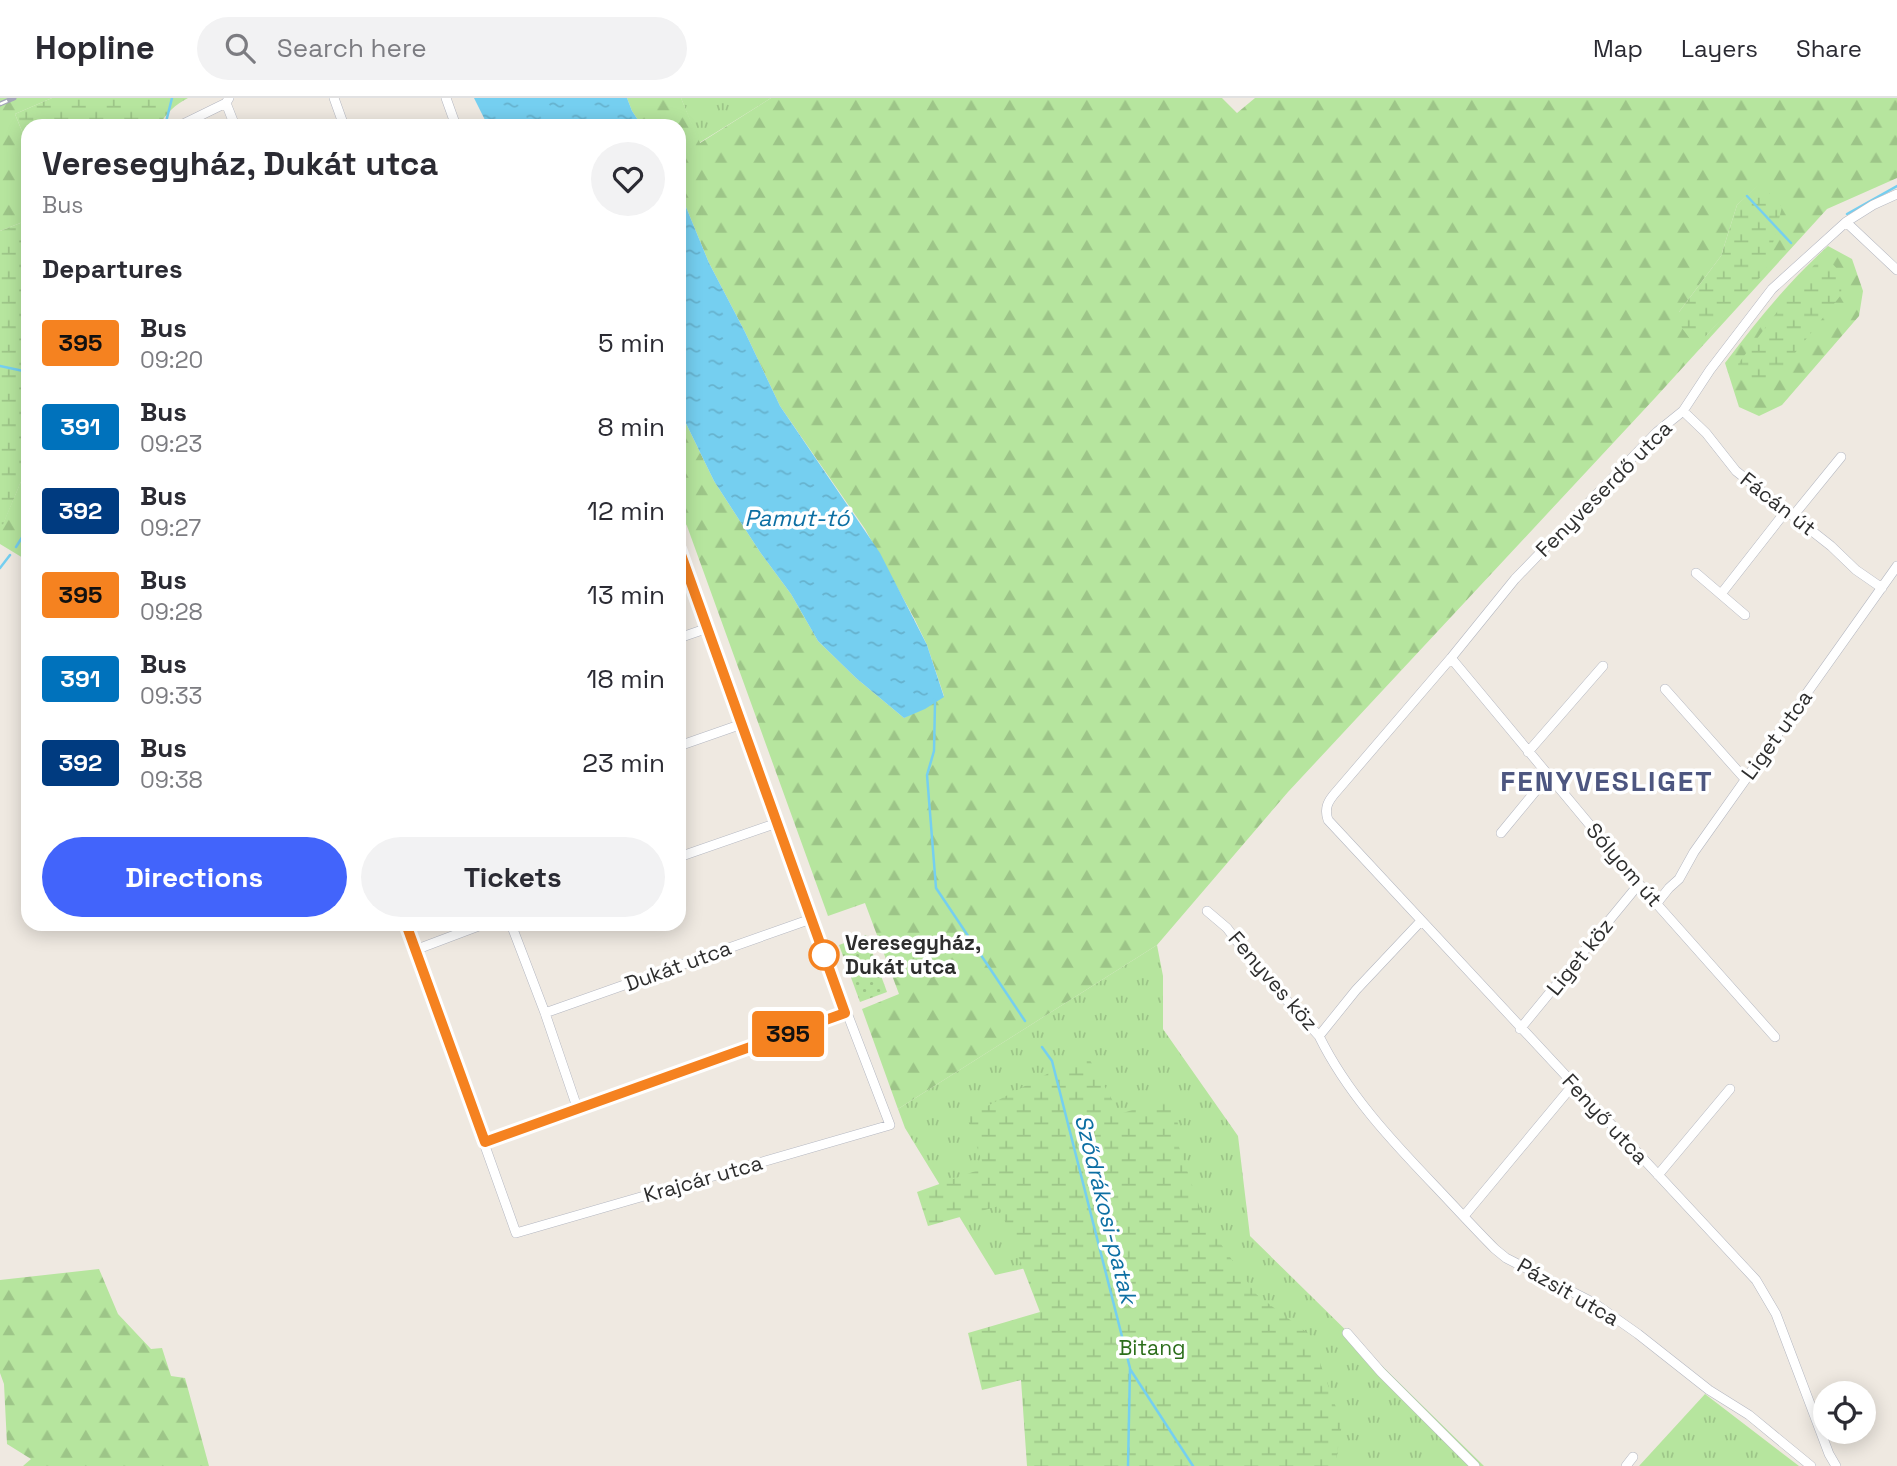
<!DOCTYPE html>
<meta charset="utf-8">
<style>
:root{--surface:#fff;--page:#f2f2f3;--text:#2b2b33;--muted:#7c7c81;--line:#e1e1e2;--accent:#4264fb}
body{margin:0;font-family:"Space Grotesk",sans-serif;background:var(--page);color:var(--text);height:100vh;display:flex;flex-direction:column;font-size:26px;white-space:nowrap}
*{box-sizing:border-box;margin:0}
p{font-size:23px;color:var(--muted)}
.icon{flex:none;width:38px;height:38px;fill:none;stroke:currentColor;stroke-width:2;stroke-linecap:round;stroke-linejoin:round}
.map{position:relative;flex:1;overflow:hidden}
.details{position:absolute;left:21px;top:21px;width:665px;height:812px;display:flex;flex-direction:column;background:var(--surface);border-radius:21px;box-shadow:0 4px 18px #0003}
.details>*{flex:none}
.badge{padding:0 14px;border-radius:5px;font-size:24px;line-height:46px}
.fabs{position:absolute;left:1813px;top:1283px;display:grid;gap:14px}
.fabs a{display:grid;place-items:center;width:63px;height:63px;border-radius:50%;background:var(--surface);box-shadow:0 4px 18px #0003;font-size:35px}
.map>.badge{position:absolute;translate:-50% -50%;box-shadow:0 0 0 4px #fff}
h2{padding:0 21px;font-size:26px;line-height:63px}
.round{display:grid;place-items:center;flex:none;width:74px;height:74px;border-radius:37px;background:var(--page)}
.overview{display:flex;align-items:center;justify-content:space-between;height:119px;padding:0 21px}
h1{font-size:33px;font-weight:700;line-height:52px}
.cta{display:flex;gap:14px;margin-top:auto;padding:14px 21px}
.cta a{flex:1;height:80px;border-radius:42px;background:var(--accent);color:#fff;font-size:28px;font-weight:700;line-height:80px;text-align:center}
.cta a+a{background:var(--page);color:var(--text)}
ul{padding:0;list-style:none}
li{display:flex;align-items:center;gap:21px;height:84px;padding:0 21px}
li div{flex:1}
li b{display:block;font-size:26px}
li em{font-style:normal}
li .badge{min-width:77px;font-weight:700;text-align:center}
header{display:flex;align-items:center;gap:42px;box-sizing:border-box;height:98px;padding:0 35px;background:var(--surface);border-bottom:2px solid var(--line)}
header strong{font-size:33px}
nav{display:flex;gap:38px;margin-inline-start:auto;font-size:24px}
.search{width:490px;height:63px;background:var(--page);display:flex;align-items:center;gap:18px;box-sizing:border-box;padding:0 24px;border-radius:38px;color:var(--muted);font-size:26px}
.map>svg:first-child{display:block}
.grass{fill:url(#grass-tufts)}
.forest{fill:url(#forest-firs);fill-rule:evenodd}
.wetland{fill:url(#wetland-marsh)}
.park{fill:url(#park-dots)}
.water{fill:url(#water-ripples)}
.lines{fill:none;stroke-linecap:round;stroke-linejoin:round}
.stream{stroke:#75cff0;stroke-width:2.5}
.street-casing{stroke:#b4b7c1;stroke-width:10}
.street{stroke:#fff;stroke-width:9}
.rail-casing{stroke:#a3a6b8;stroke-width:5}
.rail{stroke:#fff;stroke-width:2.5;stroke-dasharray:8;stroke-linecap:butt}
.line-casing{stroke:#fff;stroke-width:16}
.line{stroke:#f58220;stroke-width:10}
.stop-dot{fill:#fff;stroke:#f58220;stroke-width:3.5}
.labels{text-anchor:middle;stroke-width:7;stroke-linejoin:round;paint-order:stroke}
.street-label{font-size:21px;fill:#2e2e2e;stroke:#fff}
.stop-label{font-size:21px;font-weight:bold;fill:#2e2e2e;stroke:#fff;text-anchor:start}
.park-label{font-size:21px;fill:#2c6e1b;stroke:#fff}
.water-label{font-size:23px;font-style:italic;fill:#0d6fa3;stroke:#fff}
.district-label{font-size:28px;font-weight:bold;letter-spacing:2px;fill:#4d5680;stroke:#fff}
</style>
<header>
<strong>Hopline</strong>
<div class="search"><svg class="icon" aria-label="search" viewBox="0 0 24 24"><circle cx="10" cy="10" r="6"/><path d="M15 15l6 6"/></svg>Search here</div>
<nav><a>Map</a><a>Layers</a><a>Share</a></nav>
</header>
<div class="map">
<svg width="1897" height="1368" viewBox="0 0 1897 1368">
<defs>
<pattern id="grass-tufts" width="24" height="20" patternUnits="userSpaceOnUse" patternTransform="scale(1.75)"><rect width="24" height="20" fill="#b6e59e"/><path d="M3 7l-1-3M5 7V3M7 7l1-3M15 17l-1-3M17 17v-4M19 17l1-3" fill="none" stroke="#9dc588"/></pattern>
<pattern id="forest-firs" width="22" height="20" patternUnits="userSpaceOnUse" patternTransform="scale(1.75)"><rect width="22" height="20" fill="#b6e59e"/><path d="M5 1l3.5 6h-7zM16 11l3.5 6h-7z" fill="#9dc588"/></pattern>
<pattern id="wetland-marsh" width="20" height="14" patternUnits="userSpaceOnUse" patternTransform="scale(1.75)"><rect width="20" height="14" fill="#b6e59e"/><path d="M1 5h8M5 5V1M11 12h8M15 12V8" fill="none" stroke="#9dc588"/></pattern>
<pattern id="park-dots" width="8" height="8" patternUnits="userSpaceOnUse" patternTransform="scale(1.75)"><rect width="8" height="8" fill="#b6e59e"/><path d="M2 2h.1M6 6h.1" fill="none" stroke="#9dc588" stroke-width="1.8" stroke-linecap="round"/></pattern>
<pattern id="water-ripples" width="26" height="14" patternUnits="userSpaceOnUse" patternTransform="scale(1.75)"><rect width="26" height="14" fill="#75cff0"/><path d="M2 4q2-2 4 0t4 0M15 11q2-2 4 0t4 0" fill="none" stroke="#66b2ce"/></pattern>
</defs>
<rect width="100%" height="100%" fill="#efe9e1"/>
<path class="grass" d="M681 0H771L699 45Z
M1157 847 1163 878V931L1238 1038 1250 1138 1484 1368H1109L1090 1156 995 1177 905 1030 898 1011Z
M1705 1296 1799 1368H1639Z"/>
<path class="forest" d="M0 0H52L15 16 28 48V122L0 133Z
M627 0H681L700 45 771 0H1222L1237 15 1255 0H1897V80L1827 111 1655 300 1288 694 1157 847 898 1011 862 911 899 896 865 805 828 818 687 428 679 414V311L714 383 760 454 791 496 818 543 856 580 904 620 944 598 927 547 914 520 865 431 780 308 745 234 709 165 679 92V28H642L632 13ZM1760 86 1729 212 1706 238 1679 214 1721 158 1737 107Z
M1828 148 1852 161 1863 193 1859 218 1782 307 1759 318 1739 309 1725 265C1756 224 1789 183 1828 148Z
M28 367V463L0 446V428H2Z
M99 1171 118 1216 151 1251 162 1250 171 1278 185 1280 209 1368H23L31 1361 7 1346 4 1286 0 1275V1182Z"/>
<path class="wetland" d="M52 0H188C176 6 165 16 159 28H28V48L15 16Z
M1760 85 1782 109 1766 173 1706 238 1690 241 1679 226V214L1721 158 1737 107Z
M28 122V367L2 429 0 428V133Z
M1826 159 1842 176 1841 197 1772 284 1744 283 1738 266 1792 194 1814 167Z
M1086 955 1120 1016 1172 999 1177 1011 1179 1049 1204 1122 1256 1196 1310 1237 1342 1326 1335 1368H1027L1021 1282 982 1292 968 1235 1040 1214 999 1108 928 1128 917 1094 984 1070 967 1019Z"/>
<path class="park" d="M866 837 887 894 860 904 839 847Z"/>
<path class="water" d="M474 0H627L632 13 642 28H488Z
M679 92 709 165 745 234 780 308 880 455 927 547 944 599 925 611 904 620 856 580 818 543 791 496 760 454 714 383 679 311Z"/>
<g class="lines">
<path class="stream" d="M165 28 172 0
M1747 98 1791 145
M1847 116 1897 88
M0 268 28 274
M16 449 28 430
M0 470 10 457
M934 602 935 605 934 653 927 677 936 790 1025 923
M1042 949 1052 963 1130 1270 1128 1368
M1130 1271 1193 1368"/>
<defs>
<path id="street" d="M334 0 344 28
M446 0 456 28
M226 5 235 28
M179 28 226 5 229 0
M1846 124 1897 172
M1683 313 1706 335 1736 373 1831 448 1856 472 1882 490
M1793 418 1841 359
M1696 475 1745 517
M1721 496 1786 413
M679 540 708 530
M1451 560 1639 786 1775 939
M1665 591 1745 681
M679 648 742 626
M1528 654 1603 568
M1501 735 1548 678
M679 759 777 725
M1657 805 1669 790 1679 781 1694 754 1897 468
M1207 813 1227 830 1254 866 1319 938 1356 892 1421 823
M406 826 516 1135 890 1027 811 821 679 451
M511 826 545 915 578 1012
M415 852 484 826
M545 915 811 821
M1520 931 1639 786
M1319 938C1347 995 1391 1042 1435 1088 1455 1109 1474 1130 1495 1151L1506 1160 1594 1205 1638 1236 1709 1292 1749 1317 1811 1368
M485 1044 845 915
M1658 1077 1730 991
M1464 1118 1573 987
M1347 1235 1381 1274 1475 1368
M1626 1368 1633 1359
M1836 1368 1829 1356 1776 1216 1756 1182 1328 722C1324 710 1328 703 1336 694L1451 560 1515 481 1657 334 1683 313 1710 272 1772 191 1846 124 1873 107 1897 96"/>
</defs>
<use href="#street" class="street-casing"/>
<use href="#street" class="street"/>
<defs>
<path id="rail" d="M0 6 14 0"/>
</defs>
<use href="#rail" class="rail-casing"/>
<use href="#rail" class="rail"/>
</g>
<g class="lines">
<defs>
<path id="line" d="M406 826 485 1044 845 915 679 451"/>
</defs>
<use href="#line" class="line-casing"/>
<use href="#line" class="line"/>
</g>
<circle class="stop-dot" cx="824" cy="857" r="14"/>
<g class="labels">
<g class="street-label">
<text transform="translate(1604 391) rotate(-45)" y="7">Fenyveserdő utca</text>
<text transform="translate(1778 406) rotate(38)" y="7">Fácán út</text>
<text transform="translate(1777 637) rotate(-54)" y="7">Liget utca</text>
<text transform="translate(1624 767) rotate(49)" y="7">Sólyom út</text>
<text transform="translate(1580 859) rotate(-51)" y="7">Liget köz</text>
<text transform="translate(678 868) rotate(-20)" y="7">Dukát utca</text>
<text transform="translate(1273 883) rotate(49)" y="7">Fenyves köz</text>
<text transform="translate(1605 1021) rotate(47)" y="7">Fenyő utca</text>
<text transform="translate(703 1081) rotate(-16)" y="7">Krajcár utca</text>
<text transform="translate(1568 1194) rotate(30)" y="7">Pázsit utca</text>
</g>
<g class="stop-label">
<text x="845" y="852">Veresegyház,<tspan x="845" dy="24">Dukát utca</tspan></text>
</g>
<g class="park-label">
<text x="1152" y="1257">Bitang</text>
</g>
<g class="water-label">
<text x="797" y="428">Pamut-tó</text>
<text transform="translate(1106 1111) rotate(76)" y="8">Sződrákosi-patak</text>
</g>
<g class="district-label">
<text x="1607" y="693">FENYVESLIGET</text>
</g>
</g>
</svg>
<div class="fabs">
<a><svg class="icon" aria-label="locate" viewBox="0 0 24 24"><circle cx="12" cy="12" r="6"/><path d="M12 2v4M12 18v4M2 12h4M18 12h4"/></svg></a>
</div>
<b class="badge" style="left:788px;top:936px;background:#f58220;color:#111">395</b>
<section class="details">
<div class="overview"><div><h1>Veresegyház, Dukát utca</h1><p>Bus</p></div><a class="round"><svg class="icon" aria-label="heart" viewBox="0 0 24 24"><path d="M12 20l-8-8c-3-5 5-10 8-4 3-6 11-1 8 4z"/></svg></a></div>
<h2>Departures</h2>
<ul>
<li><span class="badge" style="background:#f58220;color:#111">395</span><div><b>Bus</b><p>09:20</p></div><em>5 min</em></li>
<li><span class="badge" style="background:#0072bc;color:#fff">391</span><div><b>Bus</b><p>09:23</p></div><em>8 min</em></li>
<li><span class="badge" style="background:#003b80;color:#fff">392</span><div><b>Bus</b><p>09:27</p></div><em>12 min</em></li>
<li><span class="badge" style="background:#f58220;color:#111">395</span><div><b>Bus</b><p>09:28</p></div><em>13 min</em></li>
<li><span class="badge" style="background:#0072bc;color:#fff">391</span><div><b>Bus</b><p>09:33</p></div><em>18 min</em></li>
<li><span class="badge" style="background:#003b80;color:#fff">392</span><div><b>Bus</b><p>09:38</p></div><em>23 min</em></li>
</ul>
<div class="cta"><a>Directions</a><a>Tickets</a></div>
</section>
</div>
